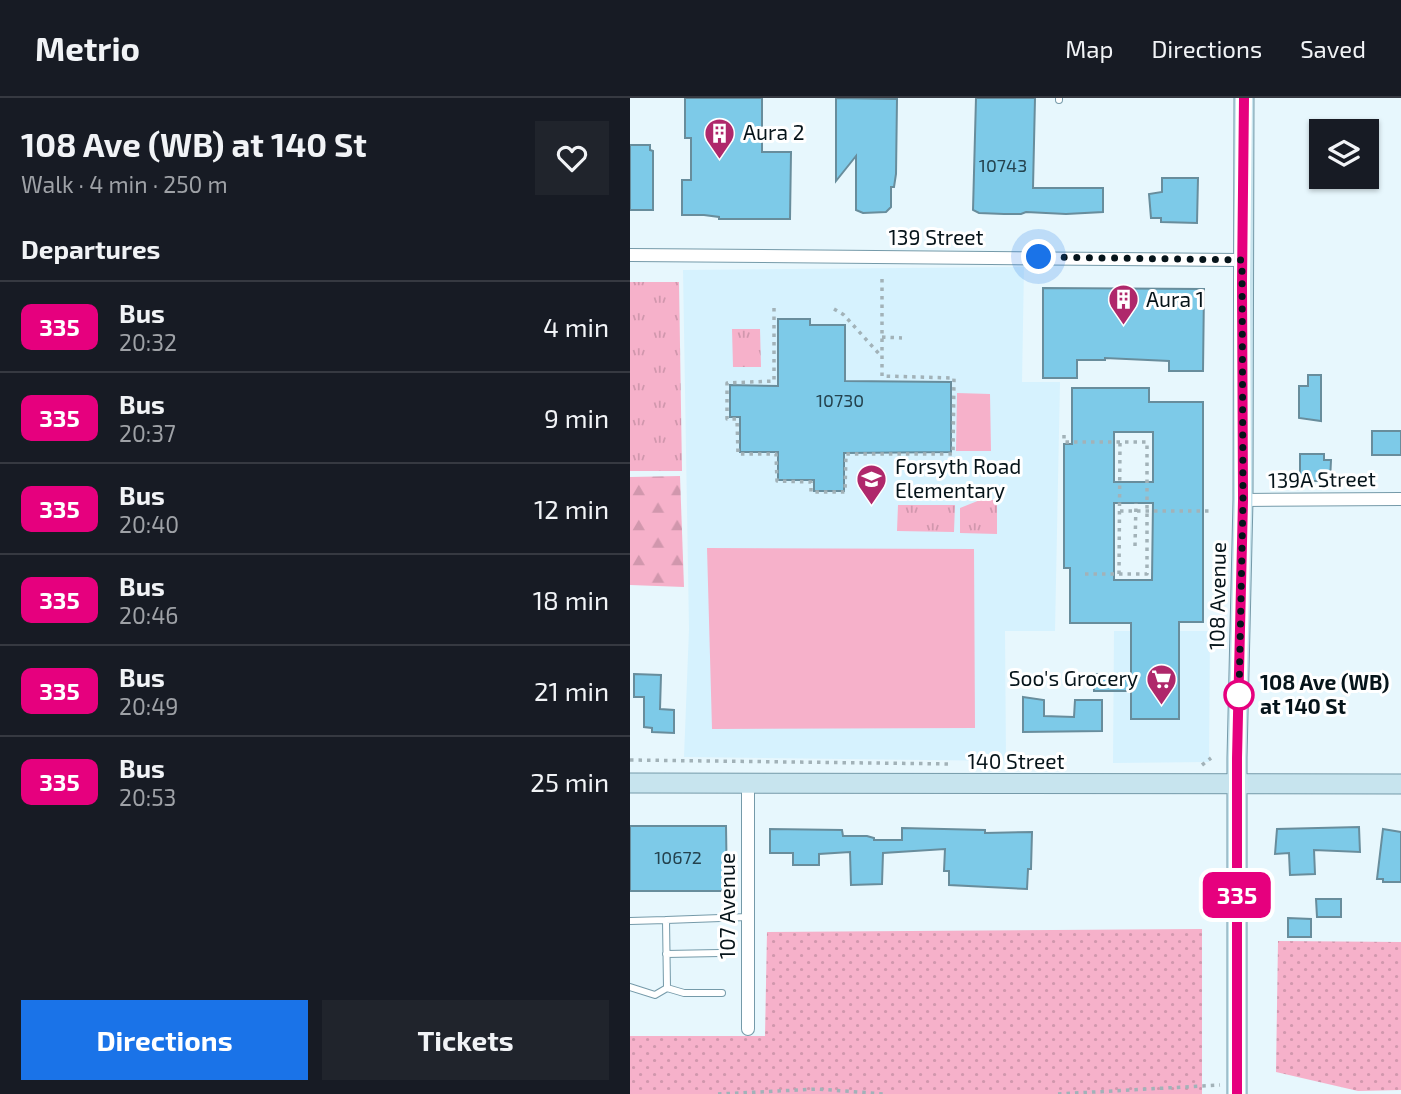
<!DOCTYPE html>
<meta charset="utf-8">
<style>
:root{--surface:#171b24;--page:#20242c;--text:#f1f3f6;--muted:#9ea1a6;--line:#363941;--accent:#1a73e8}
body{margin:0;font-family:"Exo 2",sans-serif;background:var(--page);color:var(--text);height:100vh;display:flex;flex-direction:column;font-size:26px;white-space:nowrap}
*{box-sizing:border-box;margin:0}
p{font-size:23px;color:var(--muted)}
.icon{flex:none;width:38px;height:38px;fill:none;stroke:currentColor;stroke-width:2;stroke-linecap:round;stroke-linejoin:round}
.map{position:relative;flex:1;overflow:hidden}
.panel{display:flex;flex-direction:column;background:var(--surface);width:630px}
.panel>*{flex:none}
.badge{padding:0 14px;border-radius:10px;font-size:24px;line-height:46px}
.tools{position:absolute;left:679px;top:21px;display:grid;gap:14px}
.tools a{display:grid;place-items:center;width:70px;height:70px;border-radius:0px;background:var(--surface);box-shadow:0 2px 5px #0004;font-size:35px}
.you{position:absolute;width:35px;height:35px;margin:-18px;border:5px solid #fff;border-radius:50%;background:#1a73e8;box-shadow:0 0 0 10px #1a73e833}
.map>.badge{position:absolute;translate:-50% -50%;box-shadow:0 0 0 4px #fff}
h2{padding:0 21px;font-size:26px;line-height:63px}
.round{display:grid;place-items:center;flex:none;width:74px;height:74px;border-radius:0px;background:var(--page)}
.summary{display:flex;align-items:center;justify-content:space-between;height:119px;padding:0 21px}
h1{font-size:33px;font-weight:700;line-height:52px}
.cta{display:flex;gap:14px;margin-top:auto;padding:14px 21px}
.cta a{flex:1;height:80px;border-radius:0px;background:var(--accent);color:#fff;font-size:28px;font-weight:700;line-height:80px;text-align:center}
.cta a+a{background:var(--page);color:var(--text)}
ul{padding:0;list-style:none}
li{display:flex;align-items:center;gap:21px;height:91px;padding:0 21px;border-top:2px solid var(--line)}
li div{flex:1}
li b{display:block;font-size:26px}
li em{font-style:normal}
li .badge{min-width:77px;font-weight:700;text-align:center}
header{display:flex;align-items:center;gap:42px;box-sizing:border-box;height:98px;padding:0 35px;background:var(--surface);border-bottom:2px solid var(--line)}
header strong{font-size:33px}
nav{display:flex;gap:38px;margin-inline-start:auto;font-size:24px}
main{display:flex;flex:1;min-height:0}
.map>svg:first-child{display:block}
.built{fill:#d6f2fe}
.grass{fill:url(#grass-dots)}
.forest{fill:url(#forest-firs)}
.park{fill:url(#park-tufts)}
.garden{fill:#f6b1ca}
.building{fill:#7dcae8;stroke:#688d9c;stroke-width:2;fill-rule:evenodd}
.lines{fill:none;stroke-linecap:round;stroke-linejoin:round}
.lane-casing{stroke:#759aa9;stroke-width:8}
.street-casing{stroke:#759aa9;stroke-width:14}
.secondary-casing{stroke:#759aa9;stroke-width:21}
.path{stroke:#a2b2b8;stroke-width:3.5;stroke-dasharray:3.5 5;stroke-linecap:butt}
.lane{stroke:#fff;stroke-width:6}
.street{stroke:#fff;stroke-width:12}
.secondary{stroke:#c7e4ee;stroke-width:19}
.line-casing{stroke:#fff;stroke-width:16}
.line{stroke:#e6007e;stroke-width:10}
.walk{stroke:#06141a;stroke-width:7;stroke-dasharray:0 12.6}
.stop-dot{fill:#fff;stroke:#e6007e;stroke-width:3.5}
.labels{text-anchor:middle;stroke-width:6;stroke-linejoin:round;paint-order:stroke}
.number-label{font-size:18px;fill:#24424e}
.poi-label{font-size:21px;fill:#06141a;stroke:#fff;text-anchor:start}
.street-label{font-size:21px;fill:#06141a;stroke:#fff}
.stop-label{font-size:21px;font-weight:bold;fill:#06141a;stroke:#fff;text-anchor:start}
</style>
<header>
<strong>Metrio</strong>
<nav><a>Map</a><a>Directions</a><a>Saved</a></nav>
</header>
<main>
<section class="panel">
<div class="summary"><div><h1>108 Ave (WB) at 140 St</h1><p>Walk · 4 min · 250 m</p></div><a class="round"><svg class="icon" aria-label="heart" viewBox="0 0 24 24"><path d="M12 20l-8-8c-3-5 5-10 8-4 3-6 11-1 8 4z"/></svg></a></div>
<h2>Departures</h2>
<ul>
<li><span class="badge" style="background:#e6007e;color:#fff">335</span><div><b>Bus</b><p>20:32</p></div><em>4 min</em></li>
<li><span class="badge" style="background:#e6007e;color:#fff">335</span><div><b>Bus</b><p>20:37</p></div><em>9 min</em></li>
<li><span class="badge" style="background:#e6007e;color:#fff">335</span><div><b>Bus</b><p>20:40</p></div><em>12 min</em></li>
<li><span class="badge" style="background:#e6007e;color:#fff">335</span><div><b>Bus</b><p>20:46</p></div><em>18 min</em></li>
<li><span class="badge" style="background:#e6007e;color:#fff">335</span><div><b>Bus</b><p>20:49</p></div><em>21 min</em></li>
<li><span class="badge" style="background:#e6007e;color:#fff">335</span><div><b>Bus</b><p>20:53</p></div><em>25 min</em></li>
</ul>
<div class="cta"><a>Directions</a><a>Tickets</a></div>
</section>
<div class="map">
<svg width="771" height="996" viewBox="0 0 771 996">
<defs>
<pattern id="grass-dots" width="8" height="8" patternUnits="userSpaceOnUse" patternTransform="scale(1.75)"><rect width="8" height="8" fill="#f6b1ca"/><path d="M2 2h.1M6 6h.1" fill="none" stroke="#d197ad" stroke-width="1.8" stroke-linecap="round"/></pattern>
<pattern id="forest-firs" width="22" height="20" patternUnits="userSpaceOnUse" patternTransform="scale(1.75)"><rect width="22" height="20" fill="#f6b1ca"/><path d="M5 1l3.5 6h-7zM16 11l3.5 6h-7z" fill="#d197ad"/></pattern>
<pattern id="park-tufts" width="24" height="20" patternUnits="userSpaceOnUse" patternTransform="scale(1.75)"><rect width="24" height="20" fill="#f6b1ca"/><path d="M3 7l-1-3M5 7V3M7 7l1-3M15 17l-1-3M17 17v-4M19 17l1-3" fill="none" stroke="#d197ad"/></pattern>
</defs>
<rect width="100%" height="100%" fill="#e7f7fd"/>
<path class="built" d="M394 169 392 284H430L425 533H375L376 663 54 659 59 531 53 172Z
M484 533H580L579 664 483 665Z"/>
<path class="grass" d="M572 831V996H0V938H135L137 834Z
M648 843 771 844V992L728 993 646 974Z"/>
<path class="forest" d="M50 378 54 489 0 487V379Z"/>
<path class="park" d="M0 184H49L52 373H0Z
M102 231H130L131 269H103Z
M350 402H367V436L330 435V410Z
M268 407H325L324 434 267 433Z"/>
<path class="garden" d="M327 295 360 296 361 353H326Z
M77 450 344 451 345 630 82 631Z"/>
<path class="building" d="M55 0H132V54H161L160 121H89V119L74 117H52V82H61V40H55Z
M206 0 267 1 266 76 264 89H261V109L256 114 233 115 226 112V58L206 83Z
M346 0H405L403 90H473V114L436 116 396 114 391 116H374L349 115 343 112Z
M0 47H20V52L23 53V112H0Z
M532 80H568L567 125 531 124V120H521L519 96 532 94Z
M413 190 574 191 573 273H539V263L475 260V262H447V280H413Z
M148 221H180V227H215V283L321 284V354L214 355V393H184V382H148V354H110V319H100V287L148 288Z
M678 277H691V323L669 320V288H678Z
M442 290H519V304H573V524H549V621H501V593H464V576H501V525H440V470H434V346H442ZM484 334H523V384H484ZM484 405H523L522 482H484Z
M742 333H771V357H742Z
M670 356H694V362H701L700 383H670Z
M4 576 31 577 30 611 44 612V635L22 634V630L14 629V599H4Z
M393 599 414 602V618L444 619 445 602H472V633L393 634Z
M0 728H96L97 793H0Z
M729 729 730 754 684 752 685 776 660 777 659 755 645 756 647 731Z
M272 730 355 732V735L402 734 401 771H398L397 791 319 787V773H314L315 751 253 755 252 786 221 787 220 754 189 756V767H163V755H140V731L212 732 213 738H237L244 740V742H272Z
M753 731 771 734V784H753V781H747Z
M686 801H711V819H687Z
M658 820 681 821V839H658Z"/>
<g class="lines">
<defs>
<path id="lane" d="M429 2V0
M0 823 36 822
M36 856 90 855
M0 889 25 897 37 890 54 895H92
M37 890 36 822 118 819"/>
<path id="street" d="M0 157 612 162
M613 402 771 401
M118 685V931"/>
<path id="secondary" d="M0 685 771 686
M607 996V660L613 402 614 0"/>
</defs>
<use href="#lane" class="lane-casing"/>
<use href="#street" class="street-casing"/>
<use href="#secondary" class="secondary-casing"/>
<path class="path" d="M144 210V283L97 285V321H107L108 356H146L147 383 181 384V394H215L216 356H323L324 280 252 278
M204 211 214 217 251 258
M252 239 272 240
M252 278V179
M434 337V344H517V476H451
M490 413H581
M505 448 506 405
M489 476 490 344
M0 662 323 666
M572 667 581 660
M88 996 188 991 254 996
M428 996 590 987"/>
<use href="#lane" class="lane"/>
<use href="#street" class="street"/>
<use href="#secondary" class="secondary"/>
</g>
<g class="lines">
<defs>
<path id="line" d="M607 996V660L613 402 612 185 614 0"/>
</defs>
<use href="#line" class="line-casing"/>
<use href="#line" class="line"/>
<path class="walk" d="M409 159 612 162 613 402 609 597"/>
</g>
<defs>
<symbol id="building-pin" viewBox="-11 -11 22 30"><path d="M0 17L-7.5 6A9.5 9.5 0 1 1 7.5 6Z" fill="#af286b" stroke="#fff"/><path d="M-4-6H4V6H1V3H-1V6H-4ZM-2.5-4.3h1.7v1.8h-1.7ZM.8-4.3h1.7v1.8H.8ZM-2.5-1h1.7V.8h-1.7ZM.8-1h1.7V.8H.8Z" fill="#fff"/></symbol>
<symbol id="school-pin" viewBox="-11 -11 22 30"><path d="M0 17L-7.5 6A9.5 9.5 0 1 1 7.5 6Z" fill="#af286b" stroke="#fff"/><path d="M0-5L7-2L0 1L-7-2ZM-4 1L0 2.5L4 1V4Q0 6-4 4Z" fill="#fff"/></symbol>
<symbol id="supermarket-pin" viewBox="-11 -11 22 30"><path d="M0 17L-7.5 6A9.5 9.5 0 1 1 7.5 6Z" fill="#af286b" stroke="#fff"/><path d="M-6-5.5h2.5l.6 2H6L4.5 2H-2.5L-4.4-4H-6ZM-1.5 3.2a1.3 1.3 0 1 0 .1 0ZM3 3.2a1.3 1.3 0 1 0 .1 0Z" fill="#fff"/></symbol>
</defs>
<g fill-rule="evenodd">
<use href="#building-pin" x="72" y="18" width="35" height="47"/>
<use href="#building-pin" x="476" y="184" width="35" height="47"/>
<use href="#school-pin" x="224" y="364" width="35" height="47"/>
<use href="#supermarket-pin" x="514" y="564" width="35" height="47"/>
</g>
<circle class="stop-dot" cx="609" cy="597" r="14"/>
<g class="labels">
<g class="number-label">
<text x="373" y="74">10743</text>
<text x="210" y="309">10730</text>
<text x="48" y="766">10672</text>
</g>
<g class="poi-label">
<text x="113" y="42">Aura 2</text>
<text x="516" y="209">Aura 1</text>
<text x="265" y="376">Forsyth Road<tspan x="265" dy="24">Elementary</tspan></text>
<text x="508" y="588" text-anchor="end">Soo's Grocery</text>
</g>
<g class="street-label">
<text x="306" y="147">139 Street</text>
<text transform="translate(692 382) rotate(-1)" y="7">139A Street</text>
<text transform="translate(588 498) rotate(-89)" y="7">108 Avenue</text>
<text x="386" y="671">140 Street</text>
<text transform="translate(98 808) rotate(-90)" y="7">107 Avenue</text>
</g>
<g class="stop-label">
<text x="630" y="592">108 Ave (WB)<tspan x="630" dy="24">at 140 St</tspan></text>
</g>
</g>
</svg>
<div class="tools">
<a><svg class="icon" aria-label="layers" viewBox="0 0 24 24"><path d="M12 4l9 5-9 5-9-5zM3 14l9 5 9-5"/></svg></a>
</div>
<div class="you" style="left:409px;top:159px"></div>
<b class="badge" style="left:607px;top:797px;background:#e6007e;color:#fff">335</b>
</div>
</main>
